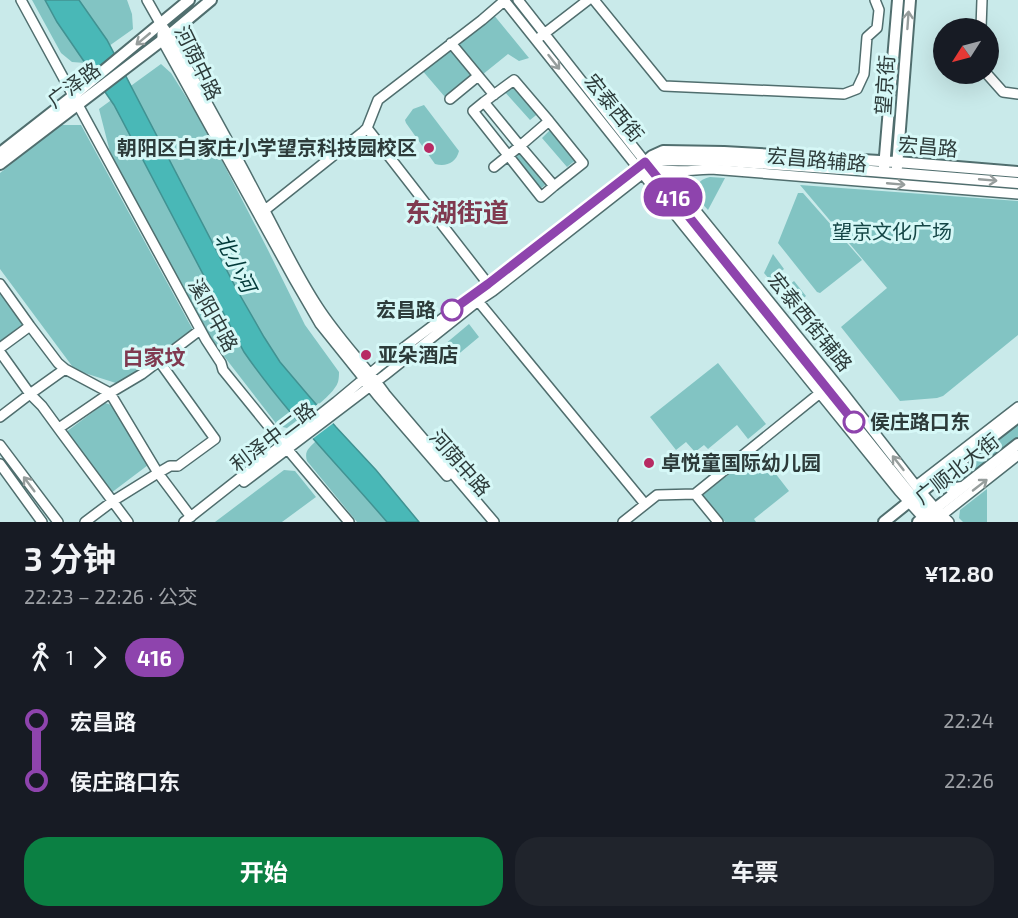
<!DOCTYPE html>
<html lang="zh">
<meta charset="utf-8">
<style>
:root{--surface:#171b24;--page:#20242c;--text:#f1f3f6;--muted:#9ea1a6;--accent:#0b8043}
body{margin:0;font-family:"Exo 2","Noto Sans SC",sans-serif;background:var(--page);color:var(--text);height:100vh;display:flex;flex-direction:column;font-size:22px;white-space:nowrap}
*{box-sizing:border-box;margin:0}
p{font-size:20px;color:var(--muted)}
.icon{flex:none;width:33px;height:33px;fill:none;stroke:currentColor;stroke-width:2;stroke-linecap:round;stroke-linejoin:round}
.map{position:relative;height:522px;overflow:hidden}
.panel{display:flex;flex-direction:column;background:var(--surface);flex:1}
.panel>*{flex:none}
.badge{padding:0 12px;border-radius:20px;font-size:21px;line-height:39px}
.needle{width:39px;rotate:234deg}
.tools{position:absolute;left:933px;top:18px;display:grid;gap:12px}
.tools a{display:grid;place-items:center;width:66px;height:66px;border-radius:50%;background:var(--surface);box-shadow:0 6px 24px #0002;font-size:30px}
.map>.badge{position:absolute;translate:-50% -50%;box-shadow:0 0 0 3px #fff}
.legs{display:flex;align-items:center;gap:9px;height:66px;padding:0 24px;font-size:20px}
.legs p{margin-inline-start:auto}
.summary{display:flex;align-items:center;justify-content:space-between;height:102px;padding:0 24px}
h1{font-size:33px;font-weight:700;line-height:45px}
.action{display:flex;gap:12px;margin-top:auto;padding:12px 24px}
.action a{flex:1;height:69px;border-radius:24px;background:var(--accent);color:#fff;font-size:24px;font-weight:700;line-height:69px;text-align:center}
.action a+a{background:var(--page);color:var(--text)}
ul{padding:0 24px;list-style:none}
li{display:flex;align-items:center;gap:21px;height:60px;font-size:22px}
li i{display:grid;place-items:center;width:9px;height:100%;margin:0 8px;background:currentColor}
li i::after{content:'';width:15px;height:15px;margin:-8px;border:4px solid;border-radius:50%;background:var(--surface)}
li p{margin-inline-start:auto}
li:first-child i{background:linear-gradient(#0000 50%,currentColor 0)}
li:last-child i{background:linear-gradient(currentColor 50%,#0000 0)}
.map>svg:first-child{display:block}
.green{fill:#82c4c3}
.water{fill:#49b8b7;stroke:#419292;stroke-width:1.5}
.pier{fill:#c9eaea}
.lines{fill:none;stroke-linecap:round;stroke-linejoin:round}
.minor-casing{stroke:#506e6e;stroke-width:12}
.major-casing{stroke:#506e6e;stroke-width:14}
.minor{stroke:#fff;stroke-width:9}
.major{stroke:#fff;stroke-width:10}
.oneway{stroke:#969d9c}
.line-1-casing{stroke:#fff;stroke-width:14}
.line-1{stroke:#8e44ad;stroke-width:9}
.poi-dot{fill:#b72b63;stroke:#d6f8f7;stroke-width:2}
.stop-1-dot{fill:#fff;stroke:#8e44ad;stroke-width:3}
.labels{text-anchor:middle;stroke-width:6;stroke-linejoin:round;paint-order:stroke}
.street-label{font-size:20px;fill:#2d3b3a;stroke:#d6f8f7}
.poi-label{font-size:20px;font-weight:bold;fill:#2d3b3a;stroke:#d6f8f7;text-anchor:start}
.park-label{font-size:20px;fill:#154646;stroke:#d6f8f7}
.stop-label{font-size:20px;font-weight:bold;fill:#2d3b3a;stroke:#d6f8f7;text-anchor:end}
.water-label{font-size:21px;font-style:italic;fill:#023939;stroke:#d6f8f7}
.neighbourhood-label{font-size:21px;font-weight:bold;fill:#803a50;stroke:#d6f8f7}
.district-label{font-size:26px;font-weight:bold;fill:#803a50;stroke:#d6f8f7}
</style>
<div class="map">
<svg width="1018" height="522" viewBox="0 0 1018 522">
<rect width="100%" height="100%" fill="#c9eaea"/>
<path class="green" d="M32 0H127L132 14 133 29 85 63 72 62 61 53Z
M493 14 529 58 519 61 508 54 482 75 457 45Z
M447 49 451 50 472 77 445 97 421 69Z
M161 64 171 73 202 122 268 250 305 325 339 372C339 374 339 379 338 382 333 397 300 418 287 428L278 426 213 342 110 152 99 109Z
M514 82 540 112 530 120 504 91Z
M424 105 459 151C456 163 446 167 435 164L406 123 405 120 413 109Z
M60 125H81L193 330 119 384 75 370 0 269V173Z
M551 129 577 159 567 167 542 138Z
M523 151 549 182 540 189 514 158Z
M710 177 725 178 708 210 697 198 694 189C698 182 702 179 710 177Z
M800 185 1018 201V335L943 396 937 398 900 401 841 327 887 288Z
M798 193H803L862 260 820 293 817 292 778 243Z
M773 254 784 269 770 280 764 273Z
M794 281 806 296 793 307 781 292Z
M0 286 28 327 0 346Z
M469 324 479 337 449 362 438 350Z
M718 363 766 424 748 439 737 425 708 449 704 445 695 452 686 442 676 450 650 417Z
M105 403 121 408 156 459 111 493 66 432Z
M1018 425V437L956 486H952L950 478Z
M316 441 387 522H357L307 461C304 451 309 448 316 441Z
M758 451 789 491 754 519 756 522H725L703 495Z
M284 470 295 471 316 497 282 522H215Z
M987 489V522H963L959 518 960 510Z"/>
<path class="water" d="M45 0H79L107 40 237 290 264 337 280 362 308 395 336 427 376 470 419 522H387C339 466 286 413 244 352L114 105 57 22Z"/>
<path class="pier" d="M319 403 335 422 311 440 295 422Z"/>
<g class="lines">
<defs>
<path id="minor" d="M21 0 206 340 221 363 223 370 283 444 349 522
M147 0 160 23 169 35 177 49C207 103 237 156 265 211 282 243 298 277 318 307 338 338 364 364 386 395L494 522
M504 0 685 227 899 491 927 522
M518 0 679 205 914 498 938 522
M594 0 664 86 844 94 857 89 864 74 867 37 877 28 879 10 875 0
M981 28 982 0
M162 34V40L294 279 320 324 377 395 447 476
M540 37 588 0
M451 43 494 95
M987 74 1003 92 1018 94
M514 80 549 121 520 146 484 102Z
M450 99 478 76
M484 102 473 111 541 197 554 186
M367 128 492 289
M494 167 520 146 554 186 583 163 549 121
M658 169C675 173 693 170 711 169L1018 194
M654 170 671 180 842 391 916 486 935 508 949 522
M265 210 363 132 367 128 378 100 482 20 504 1
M0 284 30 326 58 363 65 369 110 393 142 374 200 330
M478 301 645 504
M0 348 30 326
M0 352 30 394 65 369
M0 417 30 394 42 406 61 432 128 522
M59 428 110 393 158 473 191 517
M0 445 58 522
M0 464 42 522
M244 482 385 375 478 301 493 291 646 171
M916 486 1018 407
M695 494 718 522
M942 515 1018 455
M85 522 113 501 158 473 170 466H178L215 439 159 361
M184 522 336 402 378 367 488 284 641 165
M623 522 657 495 695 494 820 393"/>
<path id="major" d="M0 153 73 96 189 0
M645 162 652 156 663 151 724 152 897 162 1018 172
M0 164 169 35 211 0
M897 167 910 0
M650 168 657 162 663 160 725 161 871 171 1018 183
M884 168 898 0
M949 470 946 482 951 489 962 487
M884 522 930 485 1018 417
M918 522 1018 444"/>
</defs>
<use href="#minor" class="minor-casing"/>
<use href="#major" class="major-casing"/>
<use href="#minor" class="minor"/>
<use href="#major" class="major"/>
</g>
<defs><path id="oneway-shaft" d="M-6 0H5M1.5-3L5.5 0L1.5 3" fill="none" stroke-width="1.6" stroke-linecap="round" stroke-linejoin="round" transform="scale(1.5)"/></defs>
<g class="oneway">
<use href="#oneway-shaft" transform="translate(908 20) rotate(-86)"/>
<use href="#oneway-shaft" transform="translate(143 39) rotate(140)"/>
<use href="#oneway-shaft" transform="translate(554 62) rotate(52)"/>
<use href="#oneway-shaft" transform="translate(988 180) rotate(5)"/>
<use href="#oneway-shaft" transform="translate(896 184) rotate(5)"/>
<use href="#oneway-shaft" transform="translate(898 463) rotate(-128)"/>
<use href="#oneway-shaft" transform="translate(29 484) rotate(-127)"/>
<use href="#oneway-shaft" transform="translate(980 485) rotate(-38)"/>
</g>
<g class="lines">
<defs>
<path id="line-1" d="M452 310 488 284 645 162 854 422"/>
</defs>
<use href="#line-1" class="line-1-casing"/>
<use href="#line-1" class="line-1"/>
</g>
<g class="poi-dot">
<circle cx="429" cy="148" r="6"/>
<circle cx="366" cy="355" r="6"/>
<circle cx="649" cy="463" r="6"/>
</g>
<g class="stop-1-dot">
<circle cx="452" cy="310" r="10"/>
<circle cx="854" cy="422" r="10"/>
</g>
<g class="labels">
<g class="street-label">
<text transform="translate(198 63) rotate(64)" y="7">河荫中路</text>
<text transform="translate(74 85) rotate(-37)" y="7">广泽路</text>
<text transform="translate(885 85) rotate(-86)" y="7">望京街</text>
<text transform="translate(614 108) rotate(51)" y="7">宏泰西街</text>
<text transform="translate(928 147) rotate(5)" y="7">宏昌路</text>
<text transform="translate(817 160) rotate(5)" y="7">宏昌路辅路</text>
<text transform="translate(213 315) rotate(61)" y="7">溪阳中路</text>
<text transform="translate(810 322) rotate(51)" y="7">宏泰西街辅路</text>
<text transform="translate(273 437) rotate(-37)" y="7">利泽中二路</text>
<text transform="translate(460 463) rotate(49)" y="7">河荫中路</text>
<text transform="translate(957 469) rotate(-38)" y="7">广顺北大街</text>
</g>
<g class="poi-label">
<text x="417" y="155" text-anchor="end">朝阳区白家庄小学望京科技园校区</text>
<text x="378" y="362">亚朵酒店</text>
<text x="661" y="470">卓悦童国际幼儿园</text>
</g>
<g class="park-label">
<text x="892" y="239">望京文化广场</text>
</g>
<g class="stop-label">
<text x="436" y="317">宏昌路</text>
<text x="870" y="429" text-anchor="start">侯庄路口东</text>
</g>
<g class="water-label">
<text transform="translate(235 263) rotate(63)" y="7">北小河</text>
</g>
<g class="neighbourhood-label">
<text x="154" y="365">白家坟</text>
</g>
<g class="district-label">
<text x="457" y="222">东湖街道</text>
</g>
</g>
</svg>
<div class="tools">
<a><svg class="needle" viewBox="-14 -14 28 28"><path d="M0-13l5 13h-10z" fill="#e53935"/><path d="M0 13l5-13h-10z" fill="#9ea1a6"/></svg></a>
</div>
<b class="badge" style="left:673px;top:197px;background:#8e44ad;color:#fff">416</b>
</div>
<section class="panel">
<div class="summary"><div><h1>3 分钟</h1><p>22:23 – 22:26 · 公交</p></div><b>¥12.80</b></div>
<div class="legs"><svg class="icon" aria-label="walk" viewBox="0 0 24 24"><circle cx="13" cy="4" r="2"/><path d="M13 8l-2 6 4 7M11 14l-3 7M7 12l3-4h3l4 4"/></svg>1<svg class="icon" aria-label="forward" viewBox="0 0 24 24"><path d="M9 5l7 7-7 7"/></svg><b class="badge" style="background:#8e44ad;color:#fff">416</b></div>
<ul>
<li><i style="color:#8e44ad"></i><b>宏昌路</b><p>22:24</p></li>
<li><i style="color:#8e44ad"></i><b>侯庄路口东</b><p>22:26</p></li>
</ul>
<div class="action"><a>开始</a><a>车票</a></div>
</section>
